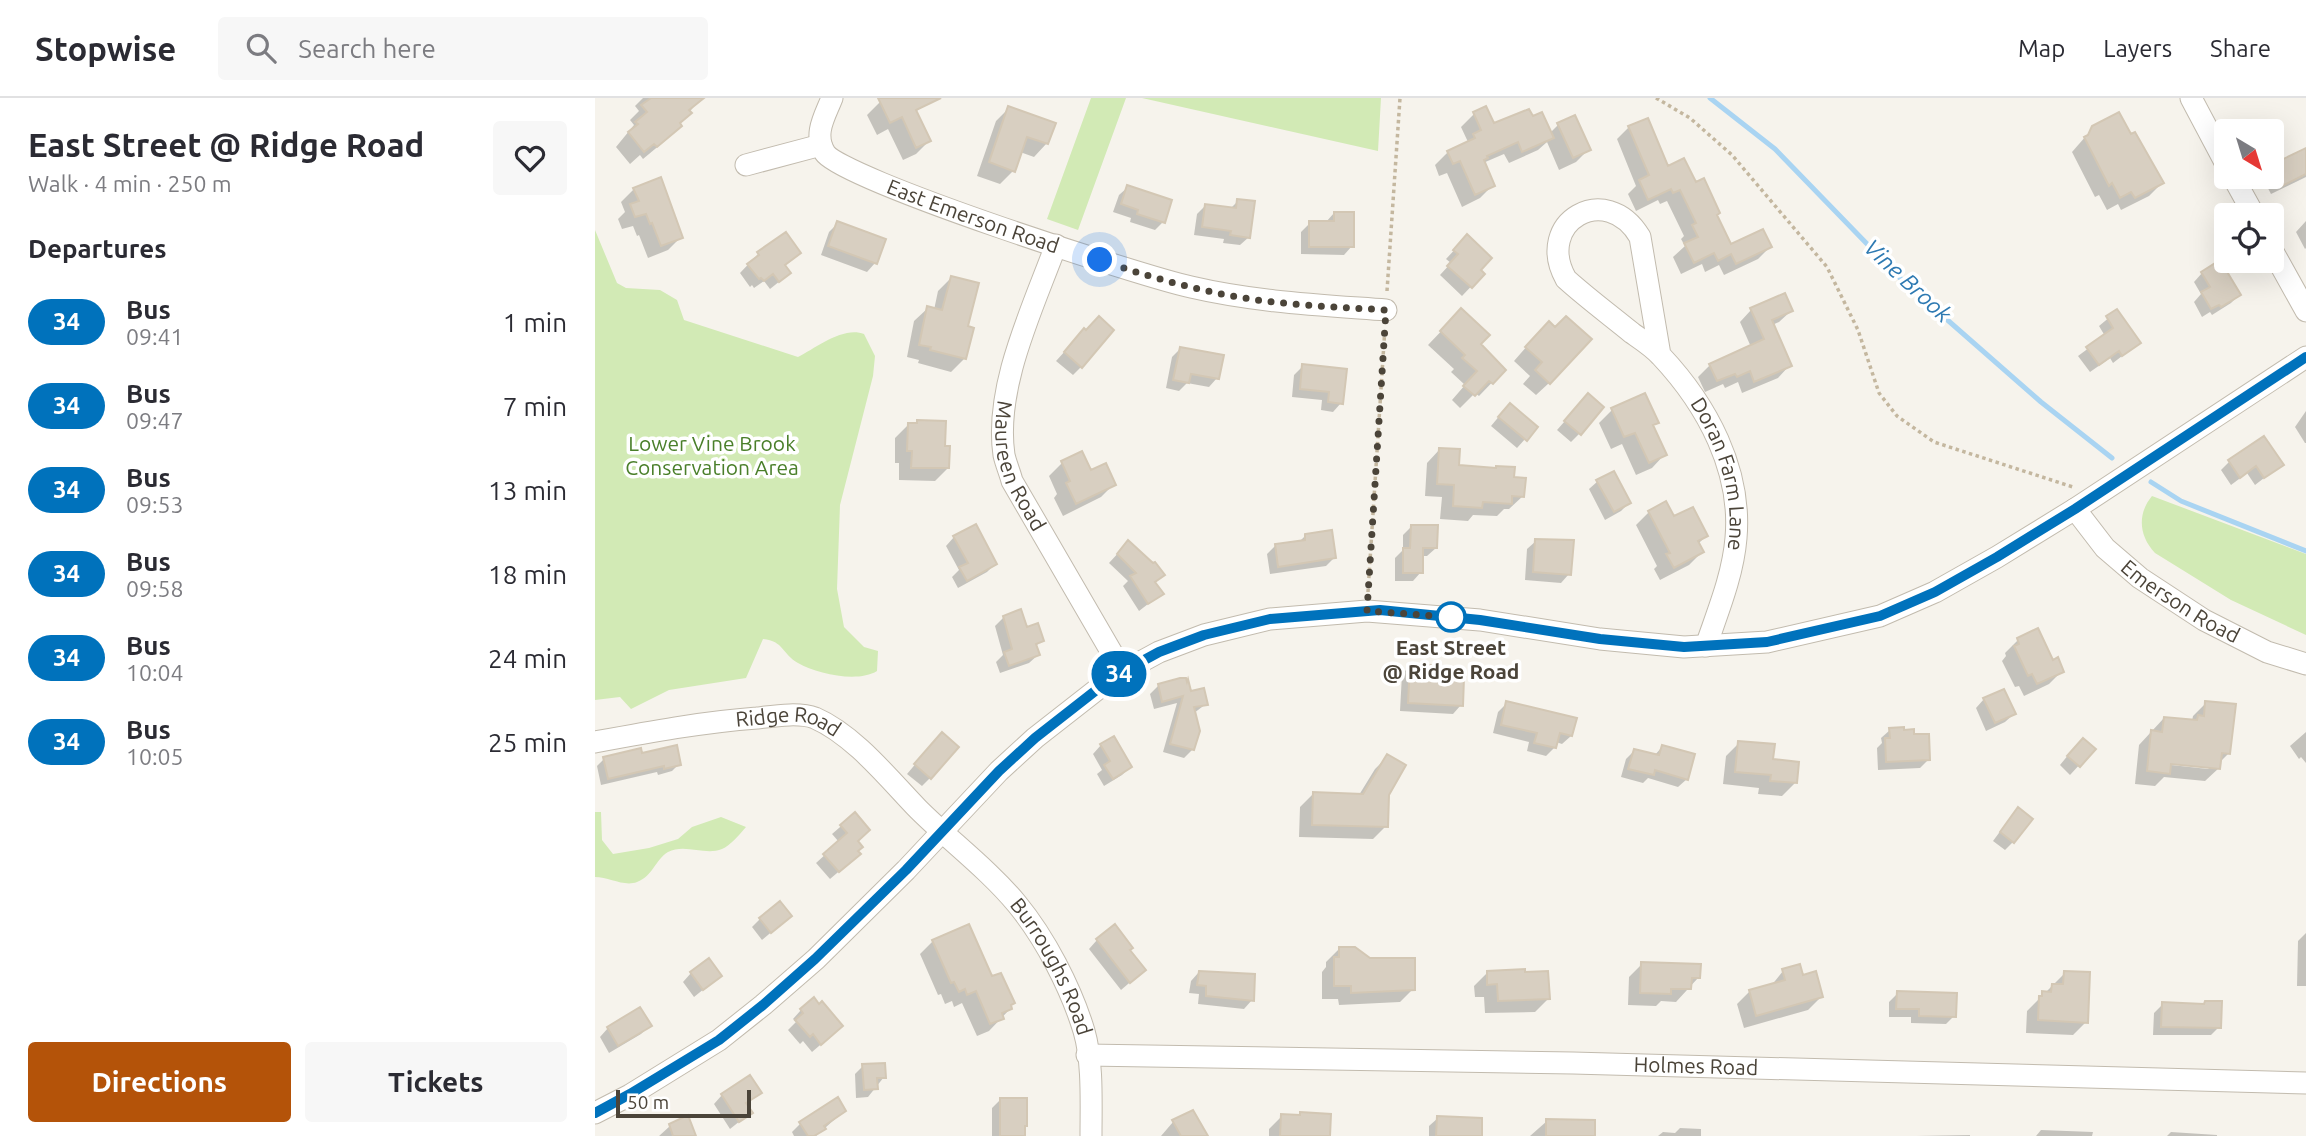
<!DOCTYPE html>
<meta charset="utf-8">
<style>
:root{--surface:#fff;--page:#f7f7f7;--text:#2b2b33;--muted:#7c7c81;--line:#e1e1e2;--accent:#b45309}
body{margin:0;font-family:Ubuntu,sans-serif;background:var(--page);color:var(--text);height:100vh;display:flex;flex-direction:column;font-size:26px;white-space:nowrap}
*{box-sizing:border-box;margin:0}
p{font-size:23px;color:var(--muted)}
.icon{flex:none;width:38px;height:38px;fill:none;stroke:currentColor;stroke-width:2;stroke-linecap:round;stroke-linejoin:round}
.map{position:relative;flex:1;overflow:hidden}
.side{display:flex;flex-direction:column;background:var(--surface);width:595px}
.side>*{flex:none}
.badge{padding:0 14px;border-radius:23px;font-size:24px;line-height:46px}
.needle{width:46px;rotate:142deg}
.tools{position:absolute;left:1619px;top:21px;display:grid;gap:14px}
.tools a{display:grid;place-items:center;width:70px;height:70px;border-radius:7px;background:var(--surface);box-shadow:0 7px 28px #0002;font-size:35px}
.scale{position:absolute;left:21px;bottom:18px;width:135px;box-sizing:border-box;padding-left:7px;border:4px solid #4b4439;border-top:0;font-size:19px;line-height:24px;white-space:nowrap;color:#4b4439;-webkit-text-stroke:5px #fff;paint-order:stroke}
.you{position:absolute;width:35px;height:35px;margin:-18px;border:5px solid #fff;border-radius:50%;background:#1a73e8;box-shadow:0 0 0 10px #1a73e833}
.map>.badge{position:absolute;translate:-50% -50%;box-shadow:0 0 0 4px #fff}
h2{padding:0 28px;font-size:26px;line-height:63px}
.round{display:grid;place-items:center;flex:none;width:74px;height:74px;border-radius:7px;background:var(--page)}
.overview{display:flex;align-items:center;justify-content:space-between;height:119px;padding:0 28px}
h1{font-size:33px;font-weight:600;line-height:52px}
.button{display:flex;gap:14px;margin-top:auto;padding:14px 28px}
.button a{flex:1;height:80px;border-radius:7px;background:var(--accent);color:#fff;font-size:28px;font-weight:600;line-height:80px;text-align:center}
.button a+a{background:var(--page);color:var(--text)}
ul{padding:0;list-style:none}
li{display:flex;align-items:center;gap:21px;height:84px;padding:0 28px}
li div{flex:1}
li b{display:block;font-size:26px}
li em{font-style:normal}
li .badge{min-width:77px;font-weight:700;text-align:center}
header{display:flex;align-items:center;gap:42px;box-sizing:border-box;height:98px;padding:0 35px;background:var(--surface);border-bottom:2px solid var(--line)}
header strong{font-size:33px}
nav{display:flex;gap:38px;margin-inline-start:auto;font-size:24px}
.search{width:490px;height:63px;background:var(--page);display:flex;align-items:center;gap:18px;box-sizing:border-box;padding:0 24px;border-radius:7px;color:var(--muted);font-size:26px}
main{display:flex;flex:1;min-height:0}
.map>svg:first-child{display:block}
.green{fill:#d2eab5}
.shadow{fill:#0003;fill-rule:evenodd}
.lines{fill:none;stroke-linecap:round;stroke-linejoin:round}
.stream{stroke:#a9d4f2;stroke-width:5}
.building{fill:#d8cfc1;stroke:#d3c7b4;stroke-width:2}
.minor-casing{stroke:#c2bbae;stroke-width:23}
.path{stroke:#c4b79f;stroke-width:3.5;stroke-dasharray:3.5 3.5;stroke-linecap:butt}
.minor{stroke:#fff;stroke-width:21}
.line-casing{stroke:#fff;stroke-width:16}
.line{stroke:#0072bc;stroke-width:10}
.walk{stroke:#4b4439;stroke-width:7;stroke-dasharray:0 12.6}
.stop-dot{fill:#fff;stroke:#0072bc;stroke-width:3.5}
.labels{text-anchor:middle;stroke-width:7;stroke-linejoin:round;paint-order:stroke}
.street-label{font-size:21px;fill:#4b4439;stroke:#fff}
.park-label{font-size:21px;fill:#4a7f2a;stroke:#fff}
.stop-label{font-size:21px;font-weight:bold;fill:#4b4439;stroke:#fff}
.water-label{font-size:23px;font-style:italic;fill:#2e7ab2;stroke:#fff}
</style>
<header>
<strong>Stopwise</strong>
<div class="search"><svg class="icon" aria-label="search" viewBox="0 0 24 24"><circle cx="10" cy="10" r="6"/><path d="M15 15l6 6"/></svg>Search here</div>
<nav><a>Map</a><a>Layers</a><a>Share</a></nav>
</header>
<main>
<section class="side">
<div class="overview"><div><h1>East Street @ Ridge Road</h1><p>Walk · 4 min · 250 m</p></div><a class="round"><svg class="icon" aria-label="heart" viewBox="0 0 24 24"><path d="M12 20l-8-8c-3-5 5-10 8-4 3-6 11-1 8 4z"/></svg></a></div>
<h2>Departures</h2>
<ul>
<li><span class="badge" style="background:#0072bc;color:#fff">34</span><div><b>Bus</b><p>09:41</p></div><em>1 min</em></li>
<li><span class="badge" style="background:#0072bc;color:#fff">34</span><div><b>Bus</b><p>09:47</p></div><em>7 min</em></li>
<li><span class="badge" style="background:#0072bc;color:#fff">34</span><div><b>Bus</b><p>09:53</p></div><em>13 min</em></li>
<li><span class="badge" style="background:#0072bc;color:#fff">34</span><div><b>Bus</b><p>09:58</p></div><em>18 min</em></li>
<li><span class="badge" style="background:#0072bc;color:#fff">34</span><div><b>Bus</b><p>10:04</p></div><em>24 min</em></li>
<li><span class="badge" style="background:#0072bc;color:#fff">34</span><div><b>Bus</b><p>10:05</p></div><em>25 min</em></li>
</ul>
<div class="button"><a>Directions</a><a>Tickets</a></div>
</section>
<div class="map">
<svg width="1711" height="1038" viewBox="0 0 1711 1038">
<rect width="100%" height="100%" fill="#f6f3ec"/>
<path class="green" d="M496 0H531L483 132 452 121Z
M547 0H786L783 53Z
M0 132 22 185 31 190 65 192 82 202 89 222 203 259C221 250 248 228 269 236L280 258 278 278 245 407 242 491 249 529 269 549 283 553 282 573C263 585 222 576 203 565 187 556 189 543 168 541L151 580 74 592 36 611 25 599 0 602Z
M1557 398 1711 456V537L1636 502 1560 455C1544 438 1542 416 1557 398Z
M0 714H6L7 742 18 756 54 750 83 741 97 729 126 719 151 729C145 736 135 748 127 751 110 758 90 745 73 754 60 762 58 778 42 784 29 789 14 779 0 779Z"/>
<path class="shadow" d="M48 0H106L72 41 48 61 45 57 35 66 21 49 39 27 35 22 44 13 40 8Z
M293 0H325L328 7 320 15 334 43 321 56 308 62 293 31 282 37 272 17 285 4Z
M414 10 452 45 439 59 425 54 418 73 405 86 382 78 401 23Z
M879 16 898 28 937 21 955 35 963 27 994 51 981 64 964 72 952 44 943 52 914 65 909 56 888 65 898 87 885 100 867 109 852 75 844 78 840 67 853 54 873 44 866 29Z
M1034 29 1072 71 1120 118 1135 148 1175 149 1163 161 1129 177 1124 167 1110 174 1107 166 1086 176 1078 159 1090 148 1086 141 1089 138 1072 103 1065 106 1063 102 1041 113 1033 96 1041 88 1022 41Z
M1498 30 1567 85 1554 98 1526 112 1523 106 1512 112 1504 97 1500 99 1477 54Z
M1711 52V79L1676 96 1667 79H1676V69Z
M533 89 568 124 560 132 535 124 536 120 518 114 524 97Z
M39 91 86 139 73 152 53 160 44 137 42 138 38 128 27 131 23 121 30 114 26 104Z
M643 103 654 139 645 147 628 145 629 141 599 137 602 116 610 108 635 111Z
M739 115 757 148 749 157 706 156V134L715 125 731 124Z
M1711 123V150L1710 151 1701 134Z
M242 126 280 165 272 174 226 157 234 134Z
M864 147 888 176 867 198 845 177 856 165 851 161Z
M204 155 189 168 185 183 175 191 169 183 159 190 157 187 155 189 145 175 163 156Z
M1607 175 1644 197 1636 205 1617 217 1615 214 1607 219 1599 204 1606 196 1599 184Z
M356 180 371 229 377 231 369 261 356 274 323 265 324 262 312 259 319 223 333 210 339 212 343 193Z
M1156 212 1196 213 1184 224 1177 227 1194 268 1183 280 1147 295 1143 284 1130 290 1128 286 1110 294 1103 279 1115 267 1156 249 1145 224Z
M1522 213 1544 245 1518 265 1515 260 1495 274 1483 258 1510 238 1504 228Z
M853 226 884 246 909 272 884 298 880 295 865 310 857 302 870 287 856 274 859 271 833 247Z
M941 238 954 285 941 297 928 286 935 278 919 263Z
M481 241 486 269 478 277 461 263Z
M585 251 622 280 614 289 592 285 584 293 571 290 577 259Z
M708 268 746 305 738 314 726 312 727 302 697 299 699 277Z
M985 306 984 336 976 344 962 332Z
M1017 312 1061 325 1057 329 1070 356 1057 370 1041 377 1027 346 1016 351 1004 325Z
M1711 313V345H1710L1700 329Z
M906 316 941 329 922 350 896 328Z
M323 324 349 349 353 370 340 383 304 382V365H300V340L313 327H320Z
M845 351 862 369 917 381 928 398 914 411H909L902 418 878 417 873 423 845 421 847 399 830 398 832 365Z
M486 355 495 374 519 386 506 399 468 418 459 400 462 396 454 378 467 365Z
M1634 364 1686 367 1660 387 1652 375 1636 387 1626 372Z
M1003 383 1034 405 1026 413 1010 422 994 391Z
M1054 414 1078 421 1111 438 1103 446 1107 454 1094 467 1065 482 1059 471 1062 468 1041 427Z
M816 429 841 450 832 458H826V474L818 483H800V460L808 452V437Z
M711 437 739 460 731 468 675 476 672 456 680 448 704 444Z
M359 439 400 466 392 474 363 490 357 479 364 472 351 448Z
M941 443 974 476 966 485 930 482 932 451Z
M525 453 567 477 559 485 566 496 544 513 528 488 533 483 514 465Z
M409 519 447 542 440 549 443 557 434 565 405 575 401 564 408 557 400 528Z
M1423 542 1467 573 1454 586 1429 598 1424 588 1420 589 1407 563 1411 558 1410 555Z
M816 567 855 581 866 607 858 616 805 613 807 576Z
M564 587 595 595 611 606 599 615 598 651 589 660 568 654 582 605 559 611 555 596Z
M1389 601 1419 616 1410 624 1391 633 1381 610Z
M912 605 976 638 967 646 961 644 960 649 951 658 932 653 934 644 898 635 903 614Z
M1611 605 1634 655 1624 665V670L1610 683 1569 679 1560 688 1540 686 1544 647 1569 620 1597 623 1598 618ZM1567 663 1617 668 1613 671 1567 666Z
M1295 632 1334 661 1325 670 1283 672 1282 650 1287 645 1286 640Z
M1711 634V665L1706 659 1704 661 1695 648Z
M339 644 335 680 327 688 312 676Z
M1144 645 1200 685 1187 698 1163 696 1164 690 1128 686 1131 658Z
M506 647 535 669 527 677 509 688 502 676 507 672 498 656Z
M1067 649 1092 681 1083 689 1053 680 1048 685 1026 679 1031 661 1039 653 1059 658Z
M1479 650 1499 651 1475 677 1465 667Z
M46 657 84 666 77 673 63 677 62 674 6 687 2 668 9 661Z
M793 658 791 728 778 741 704 739 705 709 718 696 764 697 780 671Z
M259 717 261 743 255 764 235 781 221 765 244 744 237 736Z
M1415 720 1418 744 1410 752 1398 743Z
M165 821 186 826 167 842 157 829Z
M1711 835V888H1702L1703 843Z
M502 842 533 852 540 880 526 892 494 851Z
M338 843 396 881 414 909 415 911 394 933 382 938 367 905 359 909 357 903 350 906 346 896 343 897 325 856Z
M744 851 818 891 805 904 744 907 743 901H727V874L731 869V864Z
M1047 866 1103 880 1081 904 1066 903 1061 908 1033 907 1034 879Z
M1188 873 1226 899 1213 912 1149 930 1142 906 1155 893 1176 888Z
M604 874 657 902 649 911 603 906 604 896 594 895 596 883Z
M96 875 125 878 99 899 88 884Z
M892 875 953 901 940 914 890 915 889 899H880L879 888Z
M1470 875 1491 924 1478 937 1431 935 1432 913Z
M1303 895 1359 918 1351 926 1316 925V919H1294V904Z
M1610 904 1624 929 1616 937H1558L1559 915 1568 906 1607 908Z
M206 912 238 936 217 954 208 943 205 946 193 932 201 924 198 921Z
M54 928 46 936 14 955 5 939 13 930Z
M268 968 289 979 273 999 261 1000 260 976Z
M164 994 150 1007 155 1015 135 1031 119 1006 127 997Z
M406 1001 428 1038H397V1010Z
M249 1013 221 1038H199L197 1034 205 1026Z
M706 1016 733 1038H674V1031L687 1018 703 1019Z
M843 1020 885 1038H834V1028Z
M952 1023 998 1038H935Z
M578 1024 611 1038H566Z
M75 1028 99 1038H64Z
M1085 1030 1106 1031V1038H1063L1068 1034 1080 1035Z
M1446 1032 1498 1034 1497 1038H1441Z
M1576 1034 1622 1037V1038H1572Z
M1375 1037V1038H1321Z"/>
<g class="lines">
<path class="stream" d="M1115 0 1180 51 1308 183 1446 304 1517 360
M1556 384 1586 403 1711 453"/>
</g>
<path class="building" d="M56 0H109L94 12 97 15 85 25 87 28 62 49 59 46 49 54 33 34 43 26 40 24 52 14 46 7Z
M283 0H346L321 12 336 43 321 50 307 19 295 25Z
M413 8 461 25 453 46 432 39 420 74 394 64Z
M891 8 899 25 934 11 938 18 947 14 959 40 927 54 923 44 892 58 893 60 889 62 900 88 880 97 865 63 858 66 852 53 880 40 878 36 886 32 878 14Z
M1524 14 1536 36 1540 34 1569 85 1540 100 1536 94 1525 100 1517 85 1514 88 1489 39 1493 37 1497 28Z
M980 17 996 52 978 60 962 25Z
M1053 20 1073 68 1089 60 1101 84 1109 80 1125 115 1122 117 1136 146 1168 131 1177 149 1141 166 1136 156 1123 163 1119 155 1099 165 1089 145 1103 139 1097 127 1101 125 1085 92 1078 95 1076 91 1053 102 1044 82 1054 77 1033 28Z
M1711 50V76L1685 89 1676 72V67Z
M66 79 88 140 66 148 57 125 55 126 51 116 40 119 35 106 44 103 38 90Z
M532 87 577 102 570 125 542 116 543 112 526 106Z
M642 101 660 103 655 140 635 137 636 133 607 129 610 106 641 110Z
M739 114H759V149H714V123H739Z
M242 123 291 141 282 166 233 148Z
M191 134 206 155 190 167 196 175 184 184 178 176 169 183 166 180 164 181 152 166 164 157 162 154Z
M872 136 897 160 886 172 890 176 877 190 852 168 863 156 858 152Z
M1625 162 1646 197 1626 209 1624 207 1616 211 1606 194 1615 189 1606 174Z
M356 178 384 185 373 228 379 230 371 261 335 252 336 249 324 247 332 208 347 212Z
M1190 195 1198 213 1177 222 1197 268 1159 284 1155 273 1142 279 1140 276 1122 283 1114 266 1169 241 1155 210Z
M866 210 895 237 886 246 911 272 898 286 894 283 880 298 868 288 882 273 867 260 870 257 845 233Z
M1522 211 1546 245 1527 258 1524 253 1504 267 1491 249 1518 230 1511 218Z
M504 218 519 232 487 270 469 254 489 230 491 232Z
M971 218 997 241 955 286 940 272 947 264 930 249 954 223 960 229Z
M585 249 629 257 624 281 596 276 594 285 578 282Z
M707 266 752 271 748 306 733 304 734 294 705 291Z
M993 295 1009 309 986 337 969 323Z
M1050 295 1064 325 1058 327 1072 357 1054 365 1040 335 1029 339 1016 310Z
M915 305 943 329 932 343 903 319Z
M322 322 351 323 350 348H355L354 370H316L317 353H312L313 325H322Z
M1669 338 1689 367 1669 380 1661 368 1645 380 1633 362Z
M844 350 865 351 864 367 901 370V368L920 369 919 379 931 380 929 399 917 398V406L888 404 887 410 858 408 859 387 842 386Z
M487 353 496 372 511 365 521 387 481 406 471 385 475 383 466 363Z
M1019 373 1036 405 1019 414 1001 382Z
M1071 403 1079 418 1098 409 1113 438 1103 443 1109 454 1079 470 1071 456 1075 455 1053 413Z
M381 426 402 466 372 483 364 469 373 465 358 438Z
M816 427H843L842 450H828V475H808V450H815Z
M737 432 741 460 683 469 680 446 710 442V436Z
M940 441 979 442 976 477 938 474Z
M533 442 558 465 560 464 570 477 560 484 569 496 553 506 535 478 541 475 522 456Z
M426 511 432 529 443 525 449 543 441 546 445 557 414 568 409 554 417 551 408 518Z
M1443 530 1458 562 1463 559 1469 574 1442 586 1437 576 1433 578 1419 548 1424 546 1422 540Z
M815 566 836 567V572L858 573 857 579H869L868 608 813 605Z
M585 580H591L592 584 593 581 596 593 609 590 613 607 599 609 605 633 599 652 575 646 588 598 567 604 563 586Z
M1409 591 1421 616 1400 625 1388 600Z
M911 603 982 620 977 638 965 635 961 650 939 645 942 635 906 627Z
M1610 603 1641 606 1635 656 1627 655 1625 671 1576 666 1575 676 1552 673 1556 632 1567 634 1569 619 1602 622 1603 617 1609 618Z
M1309 629V632L1319 631V636H1334L1335 662 1291 664 1290 640H1295L1294 630Z
M347 634 364 649 336 681 319 666Z
M519 638 537 669 518 681 509 667 515 663 505 646Z
M1488 640 1501 651 1485 669 1472 658Z
M1143 643 1180 646 1178 661 1204 664 1202 685 1175 683 1176 677 1140 674Z
M82 647 86 667 69 671V668L13 681 8 659 46 650 47 655Z
M1067 647 1100 656 1093 682 1060 672 1059 677 1033 671 1039 651 1064 657Z
M792 656 811 667 794 697 793 729 717 727 718 694 768 696Z
M1423 709 1438 721 1419 745 1405 734Z
M260 714 275 732 263 743 268 749 263 753 266 756 244 774 228 756 252 735 245 727Z
M185 803 197 818 176 835 164 820Z
M374 826 397 878 406 875 420 905 416 907 417 911 407 915 409 921 395 926 381 893 372 897 370 891 364 894 359 884 356 885 337 842Z
M520 826 538 850 535 852 551 872 535 885 501 841Z
M744 849H760L775 860H820V892L756 895V888H739V859H744Z
M114 860 127 878 108 892 95 874Z
M1046 864 1106 866 1105 880H1097L1096 891H1076V896L1045 895Z
M1205 866 1208 877 1221 873 1228 899 1161 918 1154 892 1190 882 1187 871Z
M930 871V874L953 873 955 901 903 903 902 886 892 887V873Z
M604 873 660 876 659 903 611 898V888L602 887Z
M1469 873 1495 874 1493 925 1443 922 1444 898H1447V893L1456 894 1457 886H1468Z
M1302 893 1362 895 1361 919 1324 918V911H1301Z
M219 899 224 906 227 903 248 928 226 947 218 936 215 939 200 922 208 915 205 911Z
M1610 903H1627L1626 930 1566 929 1567 904 1609 906Z
M45 909 57 928 23 948 12 929Z
M290 965 291 980H282L283 991 269 992 267 966Z
M155 977 167 995 151 1005 158 1015 144 1024 126 996Z
M243 999 251 1013 229 1028 231 1031 219 1038H213L204 1024Z
M405 1000H432V1028H430V1038H405Z
M598 1012 613 1038H586L577 1022Z
M705 1014 736 1016 735 1038H685L686 1016 705 1017Z
M93 1017 101 1038H78L74 1026Z
M842 1018 887 1020V1038H841Z
M951 1021 1000 1022V1038H951Z"/>
<g class="lines">
<defs>
<g id="minor">
<path id="s1" d="M237 0C230 18 218 36 230 55 246 81 549 179 596 189 660 204 725 207 791 212"/>
<path d="M1596 0 1631 66"/>
<path d="M151 67 226 47"/>
<path d="M1638 79 1659 117"/>
<path id="s2" d="M461 147C438 210 399 289 409 357 411 366 415 375 417 383L528 574"/>
<path d="M1676 150 1711 213"/>
<path id="s3" d="M1065 257 1045 139C1011 82 939 124 971 181 992 200 1015 217 1037 235 1047 242 1058 249 1066 258 1112 307 1147 372 1141 440 1138 477 1123 513 1111 548"/>
<path id="s4" d="M1480 411 1510 450 1545 480 1609 522 1672 554 1711 566"/>
<path id="s5" d="M0 644C54 634 108 624 162 620 179 618 204 614 220 620 259 637 294 681 323 711 355 743 393 771 422 806 450 840 476 890 489 933 498 964 496 1005 496 1038"/>
<path id="s6" d="M492 957 978 965 1711 985"/>
<path d="M0 1015 35 997 124 942 168 907 221 861 311 772 404 673 440 640 518 579 564 554 609 537 675 521 772 513 885 522 1005 541 1089 549 1172 544 1285 518 1340 494 1402 459 1480 411 1711 259"/>
</g>
</defs>
<use href="#minor" class="minor-casing"/>
<path class="path" d="M1061 0 1095 20 1137 57 1232 169 1263 232 1284 295 1302 318 1339 344 1478 389
M792 193 805 0
M773 494 790 229"/>
<use href="#minor" class="minor"/>
</g>
<g class="lines">
<defs>
<path id="line" d="M0 1015 35 996 124 942 168 907 220 861 311 772 404 673 440 640 518 579 564 554 609 537 675 521 785 512 885 522 1005 541 1089 549 1172 544 1285 518 1340 494 1402 459 1480 411 1711 259"/>
</defs>
<use href="#line" class="line-casing"/>
<use href="#line" class="line"/>
<path class="walk" d="M505 162C568 184 633 201 699 206 730 209 760 210 791 212L772 513 856 519"/>
</g>
<circle class="stop-dot" cx="856" cy="519" r="14"/>
<g class="labels">
<g class="street-label">
<text dy="7" stroke="none"><textPath href="#s1" startOffset="220">East Emerson Road</textPath></text>
<text dy="7" stroke="none"><textPath href="#s2" startOffset="233">Maureen Road</textPath></text>
<text dy="7" stroke="none"><textPath href="#s3" startOffset="523">Doran Farm Lane</textPath></text>
<text dy="7" stroke="none"><textPath href="#s4" startOffset="142">Emerson Road</textPath></text>
<text dy="7" stroke="none"><textPath href="#s5" startOffset="196">Ridge Road</textPath></text>
<text dy="7" stroke="none"><textPath href="#s5" startOffset="570">Burroughs Road</textPath></text>
<text dy="7" stroke="none"><textPath href="#s6" startOffset="609">Holmes Road</textPath></text>
</g>
<g class="park-label">
<text x="117" y="353">Lower Vine Brook<tspan x="117" dy="24">Conservation Area</tspan></text>
</g>
<g class="stop-label">
<text x="856" y="557">East Street<tspan x="856" dy="24">@ Ridge Road</tspan></text>
</g>
<g class="water-label">
<text transform="translate(1313 183) rotate(43)" y="8">Vine Brook</text>
</g>
</g>
</svg>
<div class="tools">
<a><svg class="needle" viewBox="-14 -14 28 28"><path d="M0-13l5 13h-10z" fill="#e53935"/><path d="M0 13l5-13h-10z" fill="#7c7c81"/></svg></a>
<a><svg class="icon" aria-label="locate" viewBox="0 0 24 24"><circle cx="12" cy="12" r="6"/><path d="M12 2v4M12 18v4M2 12h4M18 12h4"/></svg></a>
</div>
<div class="scale">50 m</div>
<div class="you" style="left:505px;top:162px"></div>
<b class="badge" style="left:524px;top:576px;background:#0072bc;color:#fff">34</b>
</div>
</main>
